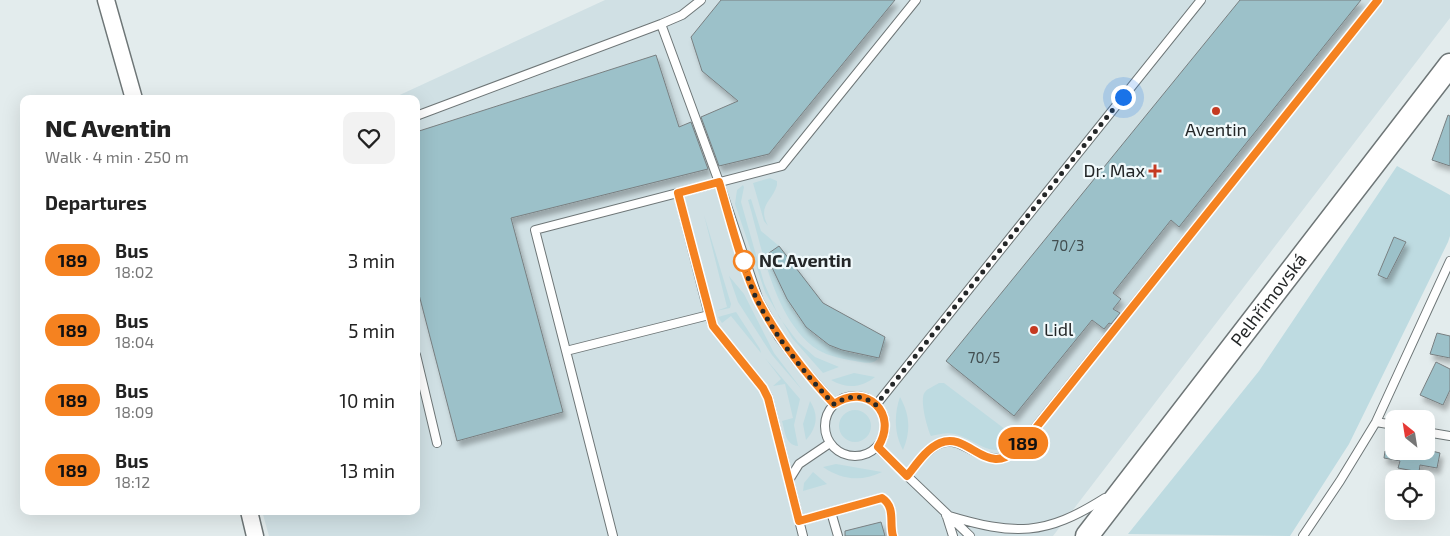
<!DOCTYPE html>
<meta charset="utf-8">
<style>
:root{--surface:#fff;--page:#f2f2f2;--text:#222;--muted:#767676}
body{margin:0;font-family:"Exo 2",sans-serif;background:var(--page);color:var(--text);height:100vh;display:flex;flex-direction:column;font-size:19px;white-space:nowrap}
*{box-sizing:border-box;margin:0}
p{font-size:16px;color:var(--muted)}
.icon{flex:none;width:28px;height:28px;fill:none;stroke:currentColor;stroke-width:2;stroke-linecap:round;stroke-linejoin:round}
.map{position:relative;flex:1;overflow:hidden}
.sheet{position:absolute;left:20px;top:95px;width:400px;height:420px;display:flex;flex-direction:column;background:var(--surface);border-radius:10px;box-shadow:0 5px 20px #0002}
.sheet>*{flex:none}
.badge{padding:0 10px;border-radius:16px;font-size:18px;line-height:32px}
.needle{width:32px;rotate:330deg}
.controls{position:absolute;left:1385px;top:410px;display:grid;gap:10px}
.controls a{display:grid;place-items:center;width:50px;height:50px;border-radius:10px;background:var(--surface);box-shadow:0 5px 20px #0002;font-size:25px}
.you{position:absolute;width:25px;height:25px;margin:-12px;border:4px solid #fff;border-radius:50%;background:#1a73e8;box-shadow:0 0 0 8px #1a73e833}
.map>.badge{position:absolute;translate:-50% -50%;box-shadow:0 0 0 2px #fff}
h2{padding:0 25px;font-size:19px;line-height:45px}
.round{display:grid;place-items:center;flex:none;width:52px;height:52px;border-radius:10px;background:var(--page)}
.overview{display:flex;align-items:center;justify-content:space-between;height:85px;padding:0 25px}
h1{font-size:24px;font-weight:800;line-height:38px}
ul{padding:0;list-style:none}
li{display:flex;align-items:center;gap:15px;height:70px;padding:0 25px}
li div{flex:1}
li b{display:block;font-size:19px}
li em{font-style:normal}
li .badge{min-width:55px;font-weight:700;text-align:center}
.map>svg:first-child{display:block}
.built{fill:#d0e0e4}
.green{fill:#bedbe1}
.building{fill:#9cc1c9;stroke:#798082;filter:url(#shadow)}
.lines{fill:none;stroke-linecap:round;stroke-linejoin:round}
.service-casing{stroke:#6e7677;stroke-width:10}
.minor-casing{stroke:#6e7677;stroke-width:19}
.secondary-casing{stroke:#6e7677;stroke-width:25}
.service{stroke:#fff;stroke-width:8}
.minor{stroke:#fff;stroke-width:16}
.secondary{stroke:#fff;stroke-width:22}
.line-casing{stroke:#fff;stroke-width:11}
.line{stroke:#f58220;stroke-width:8}
.walk{stroke:#242728;stroke-width:5;stroke-dasharray:0 9}
.poi-dot{fill:#c53a22;stroke:#f0f9fb;stroke-width:2}
.stop-dot{fill:#fff;stroke:#f58220;stroke-width:2.5}
.labels{text-anchor:middle;stroke-width:4.5;stroke-linejoin:round;paint-order:stroke}
.number-label{font-size:15px;fill:#424e50}
.poi-label{font-size:18px;fill:#242728;stroke:#f0f9fb}
.stop-label{font-size:18px;font-weight:bold;fill:#242728;stroke:#f0f9fb;text-anchor:start}
.street-label{font-size:18px;fill:#242728;stroke:#f0f9fb}
</style>
<div class="map">
<svg width="1450" height="536" viewBox="0 0 1450 536">
<defs>
<filter id="shadow"><feDropShadow dx="3" dy="5.5" stdDeviation="2.5" flood-color="#0004"/></filter>
</defs>
<rect width="100%" height="100%" fill="#e3eced"/>
<path class="built" d="M605 0H1450V18L1053 536H269L262 511H416V99H391Z"/>
<path class="green" d="M1397 166 1450 195V236L1448 242 1349 444 1290 536 1128 534 1259 371Z
M770 178 777 181V185C772 202 757 205 768 226L764 221 753 183Z
M743 185 744 187 741 202 764 283 779 317 798 342 815 357 839 367 823 373 792 338 765 292 735 204 737 190Z
M751 199 761 231 779 246 766 255C783 292 799 336 841 350 853 354 866 355 879 358L885 337 886 340C879 361 878 366 855 361 843 359 828 356 818 350 774 321 762 247 748 200Z
M704 215 731 304 730 308 716 311 727 307Z
M729 276 744 294 774 353 803 391 772 355 738 302Z
M736 312 760 349 761 353 731 316 722 323 718 317Z
M765 358 800 399 794 425 798 446C785 445 785 431 782 421L793 418 785 384 773 386 781 379Z
M854 373 875 377C861 388 847 389 831 380Z
M939 383H944L1018 439C993 464 977 439 955 434 947 432 939 434 931 436 927 428 919 398 925 392 928 388 935 386 939 383Z
M900 397C910 415 911 431 903 450 894 434 894 414 900 397Z
M810 401C819 415 817 428 806 440L803 424Z
M839 426a16 16 0 1 1 32 0a16 16 0 1 1-32 0Z
M836 464 882 472C861 482 842 480 823 467Z
M813 472 827 484 803 491 804 483Z"/>
<path class="building" d="M721 0H895L769 154 719 166 701 117 738 101 702 71 691 37Z
M1240 0H1361L1179 227 1171 220 1113 293 1121 299 1113 309 1120 313 1111 324 1109 323 1104 329 1092 320 1014 416 946 361Z
M656 55 679 127 691 122 708 169 511 218 563 412 457 441 416 283V132Z
M1448 115 1450 116V166L1432 160Z
M1394 237 1406 242 1387 279 1378 275Z
M779 246 823 303 885 337 879 358 842 350 829 345 806 327 787 299 766 255Z
M1437 333 1450 336V358L1430 354Z
M1436 362 1450 369V390L1443 405 1420 395Z
M1385 451H1432L1440 453 1437 468 1420 465 1419 472 1398 468 1400 461 1384 458Z
M881 522 885 536H845V531Z"/>
<g class="lines">
<defs>
<path id="service" d="M661 24 719 182 759 301 779 337 796 360 834 404
M416 116 661 24 682 15 701 0
M678 193 709 315 566 351 535 230 782 166 916 0
M709 315 713 326 763 388 768 397 803 536
M566 351 613 536
M416 355 437 443
M825 426a30 30 0 1 1 60 0a30 30 0 1 1-60 0Z
M876 405 1201 0
M1376 422 1394 425
M1426 432 1450 436
M877 447 970 536
M907 476C916 465 926 450 939 444 966 432 979 472 1015 453L1378 0
M789 480 799 464 830 443
M831 512 838 536
M946 515C1015 536 1045 536 1105 498
M947 517 953 536
M799 521 882 498C896 507 889 523 893 536
M1303 536 1340 481 1376 422 1450 261"/>
<path id="minor" d="M106 0 134 99
M249 511 255 536"/>
<g id="secondary">
<path id="s1" d="M1087 536 1450 65"/>
</g>
</defs>
<use href="#service" class="service-casing"/>
<use href="#minor" class="minor-casing"/>
<use href="#secondary" class="secondary-casing"/>
<use href="#service" class="service"/>
<use href="#minor" class="minor"/>
<use href="#secondary" class="secondary"/>
</g>
<g class="lines">
<defs>
<path id="line" d="M893 536C889 523 896 507 882 498L799 521 768 398 763 388 713 326 678 193 719 182C731 222 741 265 759 302 779 340 805 373 834 404 867 382 899 414 878 447L907 476C916 465 926 449 940 443 970 430 987 484 1023 444L1378 0"/>
</defs>
<use href="#line" class="line-casing"/>
<use href="#line" class="line"/>
<path class="walk" d="M744 261C751 306 794 361 826 396L834 404C849 395 862 394 876 405L1123 97"/>
</g>
<g class="poi-dot">
<circle cx="1216" cy="111" r="5"/>
<path d="M1152.5 163.5h5v5h5v5h-5v5h-5v-5h-5v-5h5z"/>
<circle cx="1034" cy="330" r="5"/>
</g>
<circle class="stop-dot" cx="744" cy="261" r="10"/>
<g class="labels">
<g class="number-label">
<text x="1068" y="251">70/3</text>
<text x="984" y="363">70/5</text>
</g>
<g class="poi-label">
<text x="1216" y="136">Aventin</text>
<text x="1145" y="177" text-anchor="end">Dr. Max</text>
<text x="1044" y="336" text-anchor="start">Lidl</text>
</g>
<g class="stop-label">
<text x="759" y="267">NC Aventin</text>
</g>
<g class="street-label">
<text dy="6" stroke="none"><textPath href="#s1" startOffset="298">Pelhřimovská</textPath></text>
</g>
</g>
</svg>
<div class="controls">
<a><svg class="needle" viewBox="-14 -14 28 28"><path d="M0-13l5 13h-10z" fill="#e53935"/><path d="M0 13l5-13h-10z" fill="#767676"/></svg></a>
<a><svg class="icon" aria-label="locate" viewBox="0 0 24 24"><circle cx="12" cy="12" r="6"/><path d="M12 2v4M12 18v4M2 12h4M18 12h4"/></svg></a>
</div>
<div class="you" style="left:1123px;top:97px"></div>
<b class="badge" style="left:1023px;top:443px;background:#f58220;color:#111">189</b>
<section class="sheet">
<div class="overview"><div><h1>NC Aventin</h1><p>Walk · 4 min · 250 m</p></div><a class="round"><svg class="icon" aria-label="heart" viewBox="0 0 24 24"><path d="M12 20l-8-8c-3-5 5-10 8-4 3-6 11-1 8 4z"/></svg></a></div>
<h2>Departures</h2>
<ul>
<li><span class="badge" style="background:#f58220;color:#111">189</span><div><b>Bus</b><p>18:02</p></div><em>3 min</em></li>
<li><span class="badge" style="background:#f58220;color:#111">189</span><div><b>Bus</b><p>18:04</p></div><em>5 min</em></li>
<li><span class="badge" style="background:#f58220;color:#111">189</span><div><b>Bus</b><p>18:09</p></div><em>10 min</em></li>
<li><span class="badge" style="background:#f58220;color:#111">189</span><div><b>Bus</b><p>18:12</p></div><em>13 min</em></li>
</ul>
</section>
</div>
